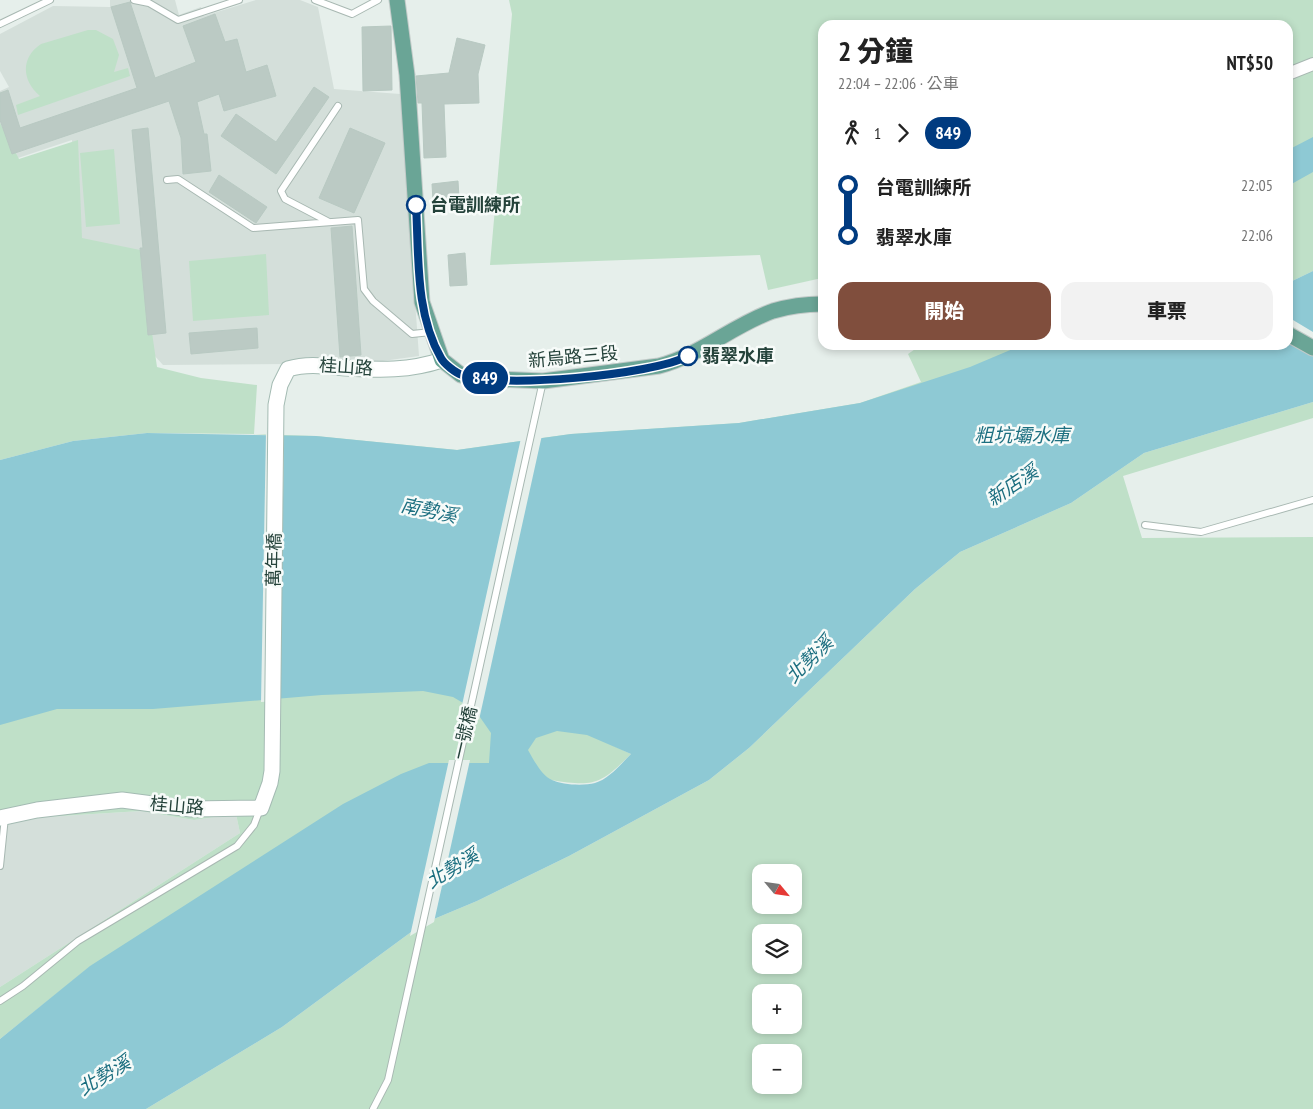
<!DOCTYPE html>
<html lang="zh-TW">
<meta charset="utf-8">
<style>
:root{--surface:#fff;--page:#f2f2f2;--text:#222;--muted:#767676;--accent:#804e3d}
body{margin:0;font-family:"PT Sans Narrow","Noto Sans TC",sans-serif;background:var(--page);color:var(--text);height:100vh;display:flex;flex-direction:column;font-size:19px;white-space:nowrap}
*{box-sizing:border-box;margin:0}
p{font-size:16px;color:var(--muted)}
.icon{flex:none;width:28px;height:28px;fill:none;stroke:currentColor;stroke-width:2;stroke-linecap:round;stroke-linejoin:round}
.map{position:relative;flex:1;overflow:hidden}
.details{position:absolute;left:818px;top:20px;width:475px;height:330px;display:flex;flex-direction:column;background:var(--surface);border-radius:15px;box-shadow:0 2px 8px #0003}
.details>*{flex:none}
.badge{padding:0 10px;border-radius:16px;font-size:18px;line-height:32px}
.needle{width:32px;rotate:119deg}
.buttons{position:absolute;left:752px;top:864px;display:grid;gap:10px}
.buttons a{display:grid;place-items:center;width:50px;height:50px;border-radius:10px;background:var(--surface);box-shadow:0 2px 8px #0003;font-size:25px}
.map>.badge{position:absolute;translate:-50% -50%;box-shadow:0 0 0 2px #fff}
.legs{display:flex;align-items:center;gap:8px;height:55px;padding:0 20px;font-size:16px}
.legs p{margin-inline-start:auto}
.headline{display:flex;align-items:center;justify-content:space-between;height:85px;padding:0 20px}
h1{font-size:28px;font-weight:800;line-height:38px}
.button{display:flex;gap:10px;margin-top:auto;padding:10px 20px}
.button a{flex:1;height:58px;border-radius:15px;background:var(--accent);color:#fff;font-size:20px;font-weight:800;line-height:58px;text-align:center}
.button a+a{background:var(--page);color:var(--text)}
ul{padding:0 20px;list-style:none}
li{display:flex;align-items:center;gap:18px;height:50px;font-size:19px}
li i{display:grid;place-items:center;width:8px;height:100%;margin:0 6px;background:currentColor}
li i::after{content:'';width:12px;height:12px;margin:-6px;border:4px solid;border-radius:50%;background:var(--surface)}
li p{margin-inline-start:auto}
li:first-child i{background:linear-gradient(#0000 50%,currentColor 0)}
li:last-child i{background:linear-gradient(currentColor 50%,#0000 0)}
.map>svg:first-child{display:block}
.built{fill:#d4dfda}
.green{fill:#bfe0c8;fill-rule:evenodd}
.water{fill:#8ec9d4;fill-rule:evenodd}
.pier{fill:#e6efeb}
.building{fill:#bbcac4;stroke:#b8c9c2}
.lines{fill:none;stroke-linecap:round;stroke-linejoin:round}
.lane-casing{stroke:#a8b8b2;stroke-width:8}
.street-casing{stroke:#a8b8b2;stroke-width:14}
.secondary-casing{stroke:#a4bbb3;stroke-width:17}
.primary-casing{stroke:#c2cac8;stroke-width:17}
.lane{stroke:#fff;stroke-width:6}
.street{stroke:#fff;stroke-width:12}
.secondary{stroke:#fff;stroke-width:15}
.primary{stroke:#6aa596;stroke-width:15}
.line-1-casing{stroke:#fff;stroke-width:11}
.line-1{stroke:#003b80;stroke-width:8}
.stop-1-dot{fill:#fff;stroke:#003b80;stroke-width:2.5}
.labels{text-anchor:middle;stroke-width:5;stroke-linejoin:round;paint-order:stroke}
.stop-label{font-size:18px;font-weight:bold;fill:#24423a;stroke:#f7fbf9;text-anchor:start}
.street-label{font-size:18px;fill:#24423a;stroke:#f7fbf9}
.water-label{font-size:19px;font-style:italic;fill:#1c6f80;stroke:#f7fbf9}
</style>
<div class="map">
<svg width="1313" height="1109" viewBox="0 0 1313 1109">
<rect width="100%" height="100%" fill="#e6efeb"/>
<path class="built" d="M110 0H175L179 15 201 7 204 16 256 0H300L318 7 334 89 400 94 419 356 368 363 308 357 290 364 163 365 125 323 69 238 72 140 12 160 0 126V91L9 87 0 71V34L53 6 110 7Z
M141 811 194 820 236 814 240 833 0 987V825L45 817Z"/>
<path class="green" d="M509 0H1313V271L1288 283V25H822V278L768 290 760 255 490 265 512 14Z
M88 30H96L113 39 119 55 114 72 128 68 130 76 18 115 16 105 40 96C22 81 20 58 41 44Z
M0 123 19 159 78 140 82 238 140 250 157 367 201 378 257 385 254 434 316 436 457 450 571 434 739 423 860 403 921 382 908 354 921 345H1165L920 497 253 434 147 433 73 441 0 460Z
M114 149 120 224 86 227 80 153Z
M266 254 269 315 193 321 189 261Z
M1313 402V418L1123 476 1142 538 1313 537V1109H146L282 1027 422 924 477 901 569 856 709 780 749 748 915 589 960 552 1071 503 1144 453ZM761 872H794V905H761ZM761 932H794V965H761ZM761 992H794V1025H761ZM761 1052H794V1085H761Z
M103 507 631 754C600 785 594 787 551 780L91 966 0 1039V987L240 833 236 814 194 820 141 811 45 817 0 825V533Z"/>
<path class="water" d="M1313 137V172L1288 186V150Z
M1313 271V402L1144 453 1071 503 960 552 915 589 749 748 709 780 569 856 477 901 422 924 282 1027 146 1109H0V1039L90 966 343 804 401 774 429 763H489L491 733 475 710 453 697 423 691 322 695 153 709H57L0 725V460L73 441 147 433 316 436 457 450 571 434 739 423 860 403 970 367 1022 345H1288V283ZM557 731 587 735 631 754C621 764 609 779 595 783 584 786 562 785 552 780 542 776 533 759 528 750L536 738Z"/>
<path class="pier" d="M1288 317 1313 332V353L1288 338Z
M266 432 284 433 280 701 261 702Z
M542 435 479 720 473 711 462 705 521 438Z
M449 760H470L434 922 410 936Z"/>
<path class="building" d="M130 2 155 78 196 62 183 26 215 14 225 42 237 39 246 72 267 65 276 96 224 111 219 94 197 102 204 134H207L211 171 183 174 181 138 169 101 12 154 0 120V93L8 90 20 128 137 88 111 7Z
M391 26 392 90 363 91 362 27Z
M457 38 485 45 478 74 479 103 444 104 446 157 424 158 422 103H418L416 76 449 73Z
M314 87 329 97 276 174 221 136 236 114 276 142Z
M148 128 166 333 148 335 140 248H143L132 130Z
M350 128 385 143 354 213 319 198Z
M219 175 267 207 256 223 209 192Z
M458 181 459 198 433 201 432 184Z
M352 226 361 355 340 357 331 228Z
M465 253 467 285 450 286 448 255Z
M257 328 258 348 191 354 189 333Z"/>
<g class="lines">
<defs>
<path id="lane" d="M134 0 149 3 178 20 239 0
M315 0 352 14 378 0
M0 24 50 0
M167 180 178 179 253 228 358 220 364 289 373 301 412 334 431 332
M329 222 285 199 281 191 338 106
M1145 525 1201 532 1313 500
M0 866 5 817
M0 1001 23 986 78 941 237 846 254 825 260 809
M373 1109 388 1080 543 381"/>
<path id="street" d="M1288 74 1313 64"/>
<path id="secondary" d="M0 818 37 810 122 800 191 809 261 808 270 783 272 771 276 405 280 385 288 369C308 363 325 366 346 368 379 370 410 371 442 360"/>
<path id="primary" d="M397 0 407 75 422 302 442 360 461 375 493 379 543 381 659 366C701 355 733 325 773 311 790 306 805 304 822 304
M1288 334 1313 348"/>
</defs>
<use href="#lane" class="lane-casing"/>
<use href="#street" class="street-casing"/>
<use href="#secondary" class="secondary-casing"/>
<use href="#primary" class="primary-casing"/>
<use href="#lane" class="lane"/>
<use href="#street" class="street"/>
<use href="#secondary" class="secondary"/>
<use href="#primary" class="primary"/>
</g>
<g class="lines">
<defs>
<path id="line-1" d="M416 205C419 256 415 313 441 358 444 364 456 373 462 375 499 389 653 375 688 356"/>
</defs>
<use href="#line-1" class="line-1-casing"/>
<use href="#line-1" class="line-1"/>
</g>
<g class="stop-1-dot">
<circle cx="416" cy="205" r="9"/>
<circle cx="688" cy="356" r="9"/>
</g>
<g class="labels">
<g class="stop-label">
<text x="430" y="211">台電訓練所</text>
<text x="702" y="362">翡翠水庫</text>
</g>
<g class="street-label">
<text transform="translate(573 357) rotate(-5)" y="6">新烏路三段</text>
<text transform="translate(346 367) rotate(4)" y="6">桂山路</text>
<text transform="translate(274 560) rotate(-89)" y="6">萬年橋</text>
<text transform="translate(465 733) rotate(-77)" y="6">一號橋</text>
<text transform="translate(177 806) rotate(5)" y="6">桂山路</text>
</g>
<g class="water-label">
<text x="1022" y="442">粗坑壩水庫</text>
<text transform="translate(1012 485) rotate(-34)" y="7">新店溪</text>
<text transform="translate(429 510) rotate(12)" y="7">南勢溪</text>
<text transform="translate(809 659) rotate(-45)" y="7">北勢溪</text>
<text transform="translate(452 868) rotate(-31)" y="7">北勢溪</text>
<text transform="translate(104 1075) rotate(-31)" y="7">北勢溪</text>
</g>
</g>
</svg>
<div class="buttons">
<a><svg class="needle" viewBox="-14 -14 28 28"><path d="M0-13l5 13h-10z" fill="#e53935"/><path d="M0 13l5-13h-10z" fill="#767676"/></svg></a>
<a><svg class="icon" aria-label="layers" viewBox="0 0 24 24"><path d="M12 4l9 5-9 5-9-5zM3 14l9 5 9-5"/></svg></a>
<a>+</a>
<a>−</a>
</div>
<b class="badge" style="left:485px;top:378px;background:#003b80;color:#fff">849</b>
<section class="details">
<div class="headline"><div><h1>2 分鐘</h1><p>22:04 – 22:06 · 公車</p></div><b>NT$50</b></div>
<div class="legs"><svg class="icon" aria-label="walk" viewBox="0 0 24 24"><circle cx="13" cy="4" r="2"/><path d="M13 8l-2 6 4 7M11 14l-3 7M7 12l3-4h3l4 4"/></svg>1<svg class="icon" aria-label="forward" viewBox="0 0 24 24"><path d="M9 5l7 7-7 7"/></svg><b class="badge" style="background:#003b80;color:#fff">849</b></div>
<ul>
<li><i style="color:#003b80"></i><b>台電訓練所</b><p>22:05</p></li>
<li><i style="color:#003b80"></i><b>翡翠水庫</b><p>22:06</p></li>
</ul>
<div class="button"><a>開始</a><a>車票</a></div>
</section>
</div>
